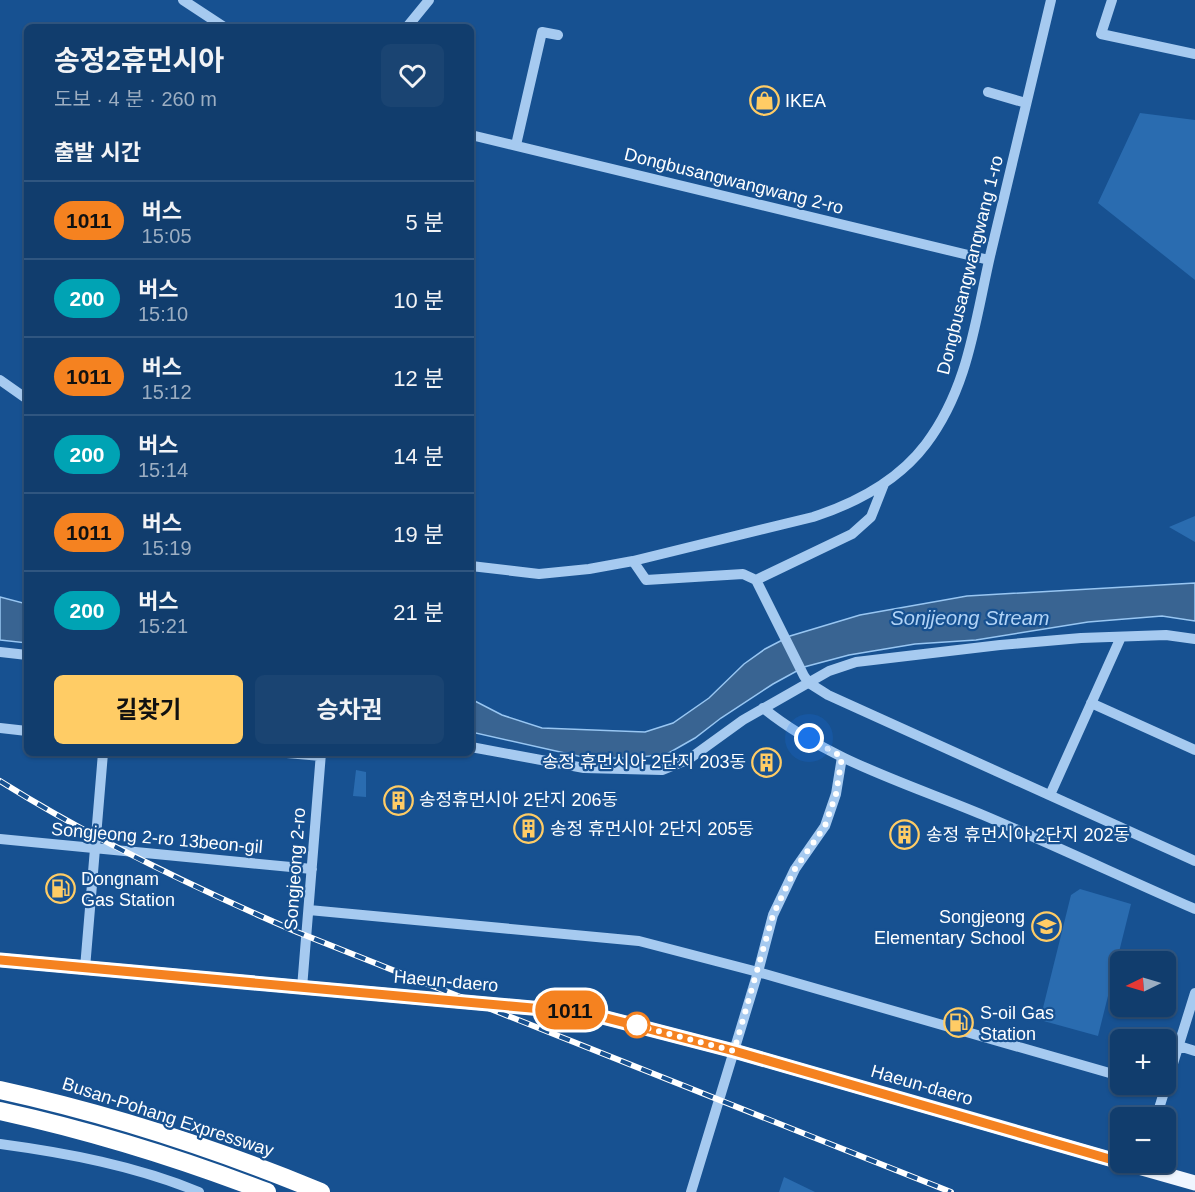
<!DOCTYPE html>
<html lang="ko">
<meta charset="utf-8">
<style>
:root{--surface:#113d6d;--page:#1a4472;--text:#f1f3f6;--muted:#9caec2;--line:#305680;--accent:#ffcc65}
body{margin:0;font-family:Helvetica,"Noto Sans KR",sans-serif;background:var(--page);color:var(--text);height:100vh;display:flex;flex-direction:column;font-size:22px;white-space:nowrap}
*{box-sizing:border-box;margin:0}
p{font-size:20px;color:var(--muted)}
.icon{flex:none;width:33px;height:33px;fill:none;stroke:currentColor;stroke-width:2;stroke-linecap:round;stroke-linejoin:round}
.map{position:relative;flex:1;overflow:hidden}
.drawer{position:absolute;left:24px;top:24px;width:450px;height:732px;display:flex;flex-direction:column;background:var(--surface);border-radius:9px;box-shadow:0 2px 4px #0004,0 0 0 2px var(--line)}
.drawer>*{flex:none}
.badge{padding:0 12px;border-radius:20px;font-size:21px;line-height:39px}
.needle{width:39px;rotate:265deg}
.tools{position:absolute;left:1110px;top:951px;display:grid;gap:12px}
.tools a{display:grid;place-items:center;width:66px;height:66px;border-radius:9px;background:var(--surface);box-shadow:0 2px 4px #0004,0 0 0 2px var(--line);font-size:30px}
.you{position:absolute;width:30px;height:30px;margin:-15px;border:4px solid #fff;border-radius:50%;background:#1a73e8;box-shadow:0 0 0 9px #1a73e833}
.map>.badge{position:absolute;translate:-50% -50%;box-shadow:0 0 0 3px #fff}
h2{padding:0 30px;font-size:22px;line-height:54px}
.round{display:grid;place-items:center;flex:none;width:63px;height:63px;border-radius:9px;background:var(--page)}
.overview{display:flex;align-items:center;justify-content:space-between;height:102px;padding:0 30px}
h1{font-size:28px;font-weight:700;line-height:45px}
.primary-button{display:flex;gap:12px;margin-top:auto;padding:12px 30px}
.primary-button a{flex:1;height:69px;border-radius:9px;background:var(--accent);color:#111;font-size:24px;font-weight:700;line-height:69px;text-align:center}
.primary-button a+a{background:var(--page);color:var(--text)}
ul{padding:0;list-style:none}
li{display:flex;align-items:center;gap:18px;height:78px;padding:0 30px;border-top:2px solid var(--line)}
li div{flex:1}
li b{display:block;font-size:22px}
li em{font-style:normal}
li .badge{min-width:66px;font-weight:700;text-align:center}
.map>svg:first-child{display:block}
.green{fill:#2a6cb0}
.water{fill:#396492;stroke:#98c6f2;stroke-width:1.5}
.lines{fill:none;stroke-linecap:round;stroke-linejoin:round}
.minor{stroke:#a6caf0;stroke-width:10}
.major{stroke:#eff6ff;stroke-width:15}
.highway{stroke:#fff;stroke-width:18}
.rail-casing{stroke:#fff;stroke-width:6}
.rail{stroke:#175191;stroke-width:4;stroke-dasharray:11;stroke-linecap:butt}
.line-casing{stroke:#fff;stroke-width:14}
.line{stroke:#f58220;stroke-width:9}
.walk{stroke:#fff;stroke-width:6;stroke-dasharray:0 10.8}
.stop-dot{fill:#fff;stroke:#f58220;stroke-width:3}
.labels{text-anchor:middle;stroke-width:4.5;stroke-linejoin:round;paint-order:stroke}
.poi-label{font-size:18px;fill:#fff;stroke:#175191;text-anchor:start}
.street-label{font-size:18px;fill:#fff;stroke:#175191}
.water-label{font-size:20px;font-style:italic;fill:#b2d4f7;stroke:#175191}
</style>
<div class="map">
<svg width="1195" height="1192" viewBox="0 0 1195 1192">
<rect width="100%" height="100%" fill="#175191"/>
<path class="green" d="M1140 113 1195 120V280L1098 203Z
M1195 516V542L1169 527Z
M356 770 366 772V797L353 796Z
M1080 889 1131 904 1098 1036 1040 1020 1071 895Z
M784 1177 815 1192H779Z"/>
<path class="water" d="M1195 583V621L1162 616 1088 622 976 640 915 644 849 655 804 667 773 684 721 718 695 738 667 754 632 758H587L471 732V699L502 715 542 728 645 732 673 723 709 698 744 664 765 649 790 636 860 615 967 596Z
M0 597 27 604V643L0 640Z"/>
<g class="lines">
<path class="minor" d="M183 0 224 27
M1112 0 1101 34 1195 54
M407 27 429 0
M988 92 1026 103
M471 135 989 260
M516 145 542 32 558 35
M0 380 27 399
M633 561 646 580 743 574 756 580 804 676 809 683 828 695 1195 861
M471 566 539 574 589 569 633 561 813 517C856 503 898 481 926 444 969 387 975 320 991 252 1011 168 1031 84 1051 0
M756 580 852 534 871 517 884 484
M0 652 27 655
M1091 703 1195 750
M763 708C827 760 909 784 983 815 1054 845 1124 878 1195 909
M0 728 27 731
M471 747 584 768 662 770 689 759 743 720 829 671 856 662 1000 645 1081 638 1166 635 1195 639
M287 753 321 756
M1050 795 1121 637
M0 839 312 869
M309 910 639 941 758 972 1120 1076
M85 968 103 753
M302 988 321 753
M1179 1046 1195 1051
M1156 1118 1195 993
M0 1144C67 1153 136 1166 199 1192
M691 1192 758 972 773 915 795 869 825 826 836 794 842 757"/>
<path class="major" d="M0 960 587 1013 734 1051 1120 1162
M1121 1162 1195 1183"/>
<path class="highway" d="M0 1090C110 1114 217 1149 321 1192
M0 1111C91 1131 179 1158 267 1192"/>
<defs>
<path id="rail" d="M0 781C94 840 195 888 297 932L951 1192"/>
</defs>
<use href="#rail" class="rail-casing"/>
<use href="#rail" class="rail"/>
</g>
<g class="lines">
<defs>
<path id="line" d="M0 960 587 1013 734 1051 1120 1162"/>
</defs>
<use href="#line" class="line-casing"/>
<use href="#line" class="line"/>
<path class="walk" d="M637 1025 627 1023 734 1051 773 915 795 869 825 826 836 794 842 757 809 738"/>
</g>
<defs>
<symbol id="shop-ring" viewBox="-11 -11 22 22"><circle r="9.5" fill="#175191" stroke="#ffcc65" stroke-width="1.5"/><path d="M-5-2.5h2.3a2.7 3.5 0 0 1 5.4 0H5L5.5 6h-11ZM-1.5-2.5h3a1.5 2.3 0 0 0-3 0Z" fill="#ffcc65"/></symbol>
<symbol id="building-ring" viewBox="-11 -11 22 22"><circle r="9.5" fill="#175191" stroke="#ffcc65" stroke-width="1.5"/><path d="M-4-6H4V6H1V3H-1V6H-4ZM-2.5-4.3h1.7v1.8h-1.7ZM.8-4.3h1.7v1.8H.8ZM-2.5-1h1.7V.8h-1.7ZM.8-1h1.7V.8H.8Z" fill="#ffcc65"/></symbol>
<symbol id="fuel-ring" viewBox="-11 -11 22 22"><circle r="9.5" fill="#175191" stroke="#ffcc65" stroke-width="1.5"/><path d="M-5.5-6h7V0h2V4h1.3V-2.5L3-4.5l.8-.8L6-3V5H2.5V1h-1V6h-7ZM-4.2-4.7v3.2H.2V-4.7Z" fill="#ffcc65"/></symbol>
<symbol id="school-ring" viewBox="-11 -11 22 22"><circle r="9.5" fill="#175191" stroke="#ffcc65" stroke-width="1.5"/><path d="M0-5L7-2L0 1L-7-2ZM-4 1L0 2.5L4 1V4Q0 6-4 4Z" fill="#ffcc65"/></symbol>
</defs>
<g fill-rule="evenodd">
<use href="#shop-ring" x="748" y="84" width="33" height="33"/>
<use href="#building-ring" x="750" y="746" width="33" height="33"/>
<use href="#building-ring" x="382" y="784" width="33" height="33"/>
<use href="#building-ring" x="512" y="812" width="33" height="33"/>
<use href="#building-ring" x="888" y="818" width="33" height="33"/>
<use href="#fuel-ring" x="44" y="872" width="33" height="33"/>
<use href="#school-ring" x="1030" y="910" width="33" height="33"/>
<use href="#fuel-ring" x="942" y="1006" width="33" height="33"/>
</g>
<circle class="stop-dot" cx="637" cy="1025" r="12"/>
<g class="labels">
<g class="poi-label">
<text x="785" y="107">IKEA</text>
<text x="746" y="768" text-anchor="end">송정 휴먼시아 2단지 203동</text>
<text x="419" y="806">송정휴먼시아 2단지 206동</text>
<text x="550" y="835">송정 휴먼시아 2단지 205동</text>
<text x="926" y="841">송정 휴먼시아 2단지 202동</text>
<text x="81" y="885">Dongnam<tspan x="81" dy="21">Gas Station</tspan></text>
<text x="1025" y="923" text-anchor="end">Songjeong<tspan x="1025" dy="21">Elementary School</tspan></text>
<text x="980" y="1019">S-oil Gas<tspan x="980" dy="21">Station</tspan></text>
</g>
<g class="street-label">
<text transform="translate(734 181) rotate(14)" y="6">Dongbusangwangwang 2-ro</text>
<text transform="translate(970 265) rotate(-76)" y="6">Dongbusangwangwang 1-ro</text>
<text transform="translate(157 838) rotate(5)" y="6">Songjeong 2-ro 13beon-gil</text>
<text transform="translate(295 869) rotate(-86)" y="6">Songjeong 2-ro</text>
<text transform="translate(446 981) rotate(5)" y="6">Haeun-daero</text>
<text transform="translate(922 1085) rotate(16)" y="6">Haeun-daero</text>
<text transform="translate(168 1117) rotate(18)" y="6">Busan-Pohang Expressway</text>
</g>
<g class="water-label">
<text x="970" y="625">Sonjjeong Stream</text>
</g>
</g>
</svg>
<div class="tools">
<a><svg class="needle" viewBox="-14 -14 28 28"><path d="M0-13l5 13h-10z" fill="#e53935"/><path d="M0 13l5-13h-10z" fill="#9caec2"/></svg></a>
<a>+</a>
<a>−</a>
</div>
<div class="you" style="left:809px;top:738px"></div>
<b class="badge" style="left:570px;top:1010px;background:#f58220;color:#111">1011</b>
<section class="drawer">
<div class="overview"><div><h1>송정2휴먼시아</h1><p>도보 · 4 분 · 260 m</p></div><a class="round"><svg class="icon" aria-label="heart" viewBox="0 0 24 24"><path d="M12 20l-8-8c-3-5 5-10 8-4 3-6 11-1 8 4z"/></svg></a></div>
<h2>출발 시간</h2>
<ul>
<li><span class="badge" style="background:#f58220;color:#111">1011</span><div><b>버스</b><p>15:05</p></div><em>5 분</em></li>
<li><span class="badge" style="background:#00a3b4;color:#fff">200</span><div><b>버스</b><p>15:10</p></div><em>10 분</em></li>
<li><span class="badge" style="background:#f58220;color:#111">1011</span><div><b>버스</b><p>15:12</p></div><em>12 분</em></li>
<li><span class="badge" style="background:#00a3b4;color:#fff">200</span><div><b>버스</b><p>15:14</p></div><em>14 분</em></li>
<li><span class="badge" style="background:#f58220;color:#111">1011</span><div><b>버스</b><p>15:19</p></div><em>19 분</em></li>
<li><span class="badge" style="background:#00a3b4;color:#fff">200</span><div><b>버스</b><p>15:21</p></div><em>21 분</em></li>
</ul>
<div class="primary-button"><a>길찾기</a><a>승차권</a></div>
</section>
</div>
